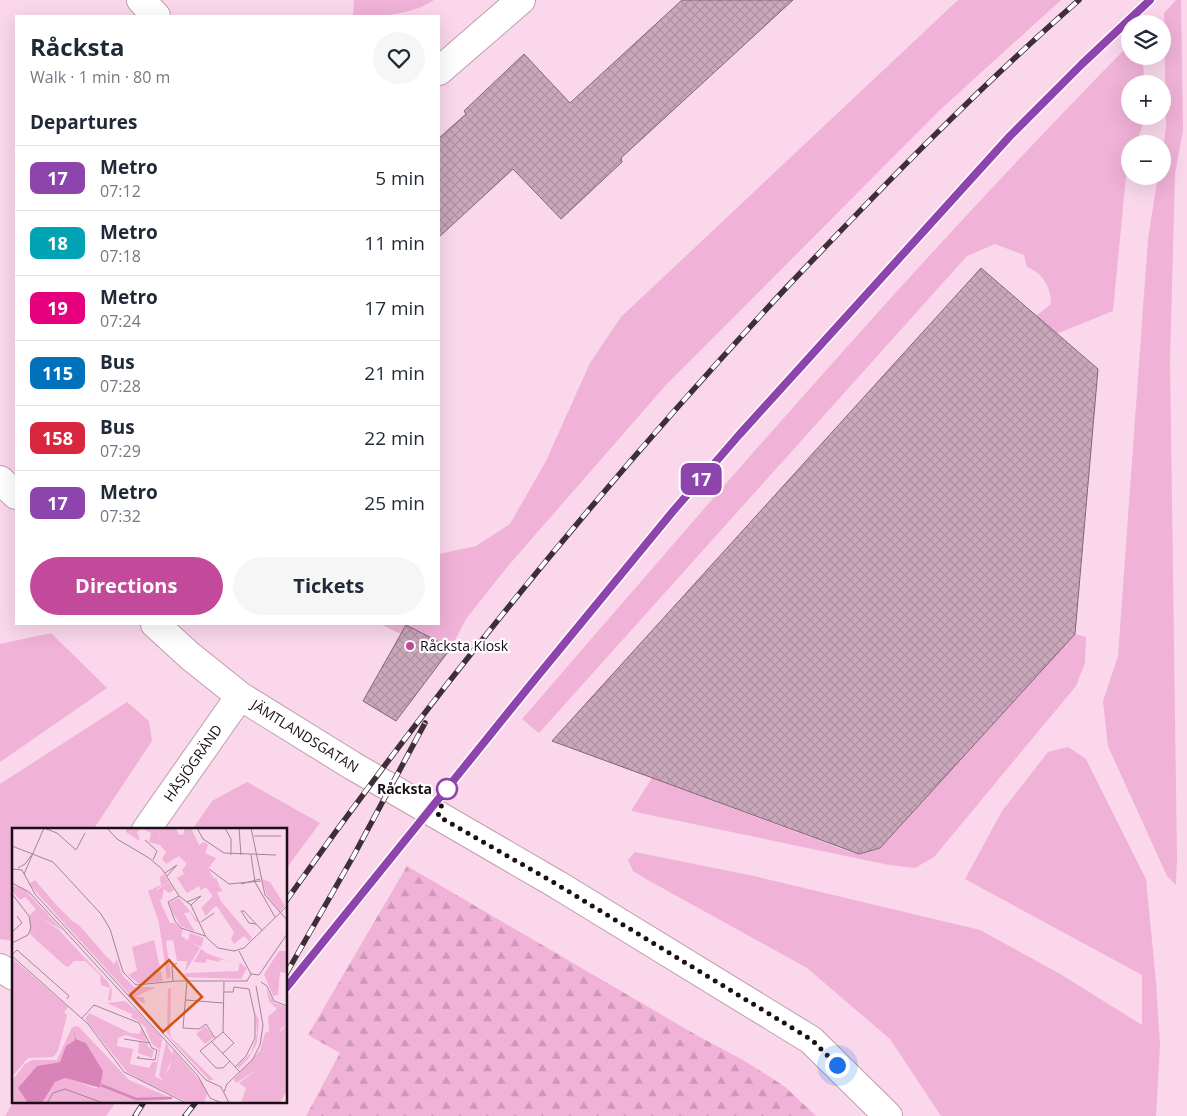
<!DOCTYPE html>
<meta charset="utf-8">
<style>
:root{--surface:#fff;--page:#f6f6f7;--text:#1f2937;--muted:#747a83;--line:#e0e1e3;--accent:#c3499b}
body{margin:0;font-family:"Open Sans",sans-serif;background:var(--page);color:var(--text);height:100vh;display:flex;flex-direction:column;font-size:19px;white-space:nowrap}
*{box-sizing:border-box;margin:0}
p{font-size:16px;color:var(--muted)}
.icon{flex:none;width:28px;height:28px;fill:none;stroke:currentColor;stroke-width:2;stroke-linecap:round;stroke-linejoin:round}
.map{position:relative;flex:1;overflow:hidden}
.side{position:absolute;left:15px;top:15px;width:425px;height:610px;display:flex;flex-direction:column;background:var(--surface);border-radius:0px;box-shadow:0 5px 20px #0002}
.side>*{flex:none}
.badge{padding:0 10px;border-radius:8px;font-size:18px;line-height:32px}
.fabs{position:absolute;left:1121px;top:15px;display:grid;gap:10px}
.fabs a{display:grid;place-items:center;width:50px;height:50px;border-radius:50%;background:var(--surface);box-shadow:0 5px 20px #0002;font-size:25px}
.you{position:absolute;width:25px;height:25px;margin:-12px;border:4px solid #fff;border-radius:50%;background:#1a73e8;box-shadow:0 0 0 8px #1a73e833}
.map>.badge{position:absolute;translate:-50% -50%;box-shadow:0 0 0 2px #fff}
h2{padding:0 15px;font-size:19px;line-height:45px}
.round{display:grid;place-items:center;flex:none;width:52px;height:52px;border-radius:26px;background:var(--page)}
.overview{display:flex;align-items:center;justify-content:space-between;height:85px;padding:0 15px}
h1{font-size:24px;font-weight:700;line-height:38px}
.primary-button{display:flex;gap:10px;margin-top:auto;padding:10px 15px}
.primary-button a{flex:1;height:58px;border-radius:30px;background:var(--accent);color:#fff;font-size:20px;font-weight:700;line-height:58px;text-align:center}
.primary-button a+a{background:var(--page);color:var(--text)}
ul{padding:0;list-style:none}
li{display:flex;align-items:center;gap:15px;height:65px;padding:0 15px;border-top:1px solid var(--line)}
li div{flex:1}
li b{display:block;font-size:19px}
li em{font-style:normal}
li .badge{min-width:55px;font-weight:700;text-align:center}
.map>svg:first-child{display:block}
.green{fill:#f0b2d7}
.forest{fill:url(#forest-firs)}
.building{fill:url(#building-cross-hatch);stroke:#846577}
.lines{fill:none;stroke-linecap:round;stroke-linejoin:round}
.minor-casing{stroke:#be9db0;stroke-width:30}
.minor{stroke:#fff;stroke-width:28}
.rail-casing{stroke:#3d2e37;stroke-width:5.5}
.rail{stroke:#fff;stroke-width:4;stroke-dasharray:11;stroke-linecap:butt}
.line-casing{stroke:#fff;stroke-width:11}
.line{stroke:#8e44ad;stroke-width:8}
.walk{stroke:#1a0f16;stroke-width:5;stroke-dasharray:0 9}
.poi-dot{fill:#c3499b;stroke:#fff;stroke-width:2}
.stop-dot{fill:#fff;stroke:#8e44ad;stroke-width:2.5}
.labels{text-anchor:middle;stroke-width:4.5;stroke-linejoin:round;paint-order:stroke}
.poi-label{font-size:14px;fill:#1a0f16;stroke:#fff;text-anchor:start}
.street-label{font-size:14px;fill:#1a0f16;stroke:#fff}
.stop-label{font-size:14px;font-weight:bold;fill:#1a0f16;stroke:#fff;text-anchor:end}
.inset-river{fill:none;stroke:#d884b8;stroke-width:2.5}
.inset-road{fill:none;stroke:#a08796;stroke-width:1}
.view{fill:#d3520d;fill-opacity:0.15;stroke:#d3520d;stroke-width:2.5}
.inset-edge{fill:none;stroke:#1a0f16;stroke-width:2.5}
</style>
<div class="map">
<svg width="1187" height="1116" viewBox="0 0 1187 1116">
<defs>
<pattern id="forest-firs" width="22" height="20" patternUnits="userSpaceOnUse" patternTransform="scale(1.25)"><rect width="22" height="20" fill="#f0b2d7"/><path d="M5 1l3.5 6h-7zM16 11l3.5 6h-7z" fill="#cd98b8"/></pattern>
<pattern id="building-cross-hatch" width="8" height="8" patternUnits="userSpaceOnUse" patternTransform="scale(1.25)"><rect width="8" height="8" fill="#caa8bb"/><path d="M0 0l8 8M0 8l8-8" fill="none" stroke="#ad8fa0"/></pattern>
</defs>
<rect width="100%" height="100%" fill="#fad7eb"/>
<path class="green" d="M354 0H434C409 16 382 16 353 16Z
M958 0H1061L941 109 665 386 508 566 466 619 451 648 406 625 401 634 380 624H439V554L476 546 510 524 546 461 590 363 621 317Z
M1176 0H1181L1183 131 1175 174 1170 360 1177 859 1176 885 1167 876 1108 746 1103 701 1118 656 1148 239 1158 176H1162L1163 149 1166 126 1164 13Z
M1130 44V56H1143L1144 84H1130V116L1145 118 1136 144H1130V163L1126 176 1113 311 1056 334 1036 316 1051 304C1051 288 1043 273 1027 267L1024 255 995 244 967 256 539 733 522 719C720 490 917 260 1130 44Z
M51 633 107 688 0 762V644Z
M1075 634 1086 637 1085 663 1076 686 934 857 915 868 889 865 631 811 652 778 847 851 859 854 880 848Z
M127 702 149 721 152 741 93 830H14V941L0 939V784Z
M1068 747 1086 759 1146 879 1156 982 1160 1045 1156 1116H941L890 1039 807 968 646 879 633 871 628 860 635 852 754 876 980 930 1062 975 1142 1025V975L965 879 1002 811 1048 752Z
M247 782 320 823 286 869V830H192L212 801Z
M14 1101V1102H116L106 1116H5Z"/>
<path class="forest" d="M407 866 698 1036 743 1060 784 1086 816 1116H306L340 1053 308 1035Z"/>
<path class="building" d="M682 0H793L621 158 622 162 561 219 513 169 439 237V138L466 114 464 111 524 54 570 103Z
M981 268 1098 369 1075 634 880 848 859 854 552 741Z
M406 625 451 648 396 721 363 701Z"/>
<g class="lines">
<defs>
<path id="minor" d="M141 0 156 16
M439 71 521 0
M0 480 16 495
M155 624 190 656 240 696 353 766 558 885 811 1040 888 1116
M146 830 240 696
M0 968 14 976"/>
</defs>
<use href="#minor" class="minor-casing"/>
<use href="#minor" class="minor"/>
<defs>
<path id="rail" d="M286 901C439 684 605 482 786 288 880 189 976 90 1079 0
M286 974 354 855 425 723
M286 988 536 678 674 510 739 435 1009 136 1082 64 1150 0
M135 1116 144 1102
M185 1116 196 1102"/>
</defs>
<use href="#rail" class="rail-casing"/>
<use href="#rail" class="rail"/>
</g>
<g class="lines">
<defs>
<path id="line" d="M286 988 536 678 674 510 739 435 1010 136 1082 64 1150 0"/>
</defs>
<use href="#line" class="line-casing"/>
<use href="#line" class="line"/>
<path class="walk" d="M447 789 438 816 558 885 812 1040 837 1065"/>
</g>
<circle class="poi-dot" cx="410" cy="646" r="5"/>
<circle class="stop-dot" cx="447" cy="789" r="10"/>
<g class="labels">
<g class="poi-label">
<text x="420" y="651">Råcksta Kiosk</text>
</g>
<g class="street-label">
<text transform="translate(305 736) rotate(32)" y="5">JÄMTLANDSGATAN</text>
<text transform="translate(193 763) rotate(-55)" y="5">HÅSJÖGRÄND</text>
</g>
<g class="stop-label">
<text x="432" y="794">Råcksta</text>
</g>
</g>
<g transform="translate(12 828)">
<rect width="275" height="275" fill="#fad7eb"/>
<path d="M147 0H164L167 7 173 6V13L195 41 199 52 204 50 210 63 205 64 207 71 235 104 240 110 237 113 232 108 222 116 219 111 222 104 204 77 194 88 189 80 201 68 194 59 189 62 187 58 175 65 165 50 172 46 170 42 175 36 167 28 154 36 150 31 154 24 148 17ZM151 46 157 54 145 61 146 73 151 72 148 73 158 95H163L171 102 169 108 188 120 173 144 175 133H165L161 112 154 113 159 149 155 151 147 95 136 63 149 57 148 49ZM23 52 47 80 60 92 54 89 52 95 17 56ZM1 58 11 60 50 102 29 90 22 98 21 109 18 106V87L24 81 13 69 8 72 0 63ZM189 121 196 126 220 134 208 131 207 134 195 131 193 135 182 134ZM61 128 72 129 95 153 100 162 99 173 96 172 98 160 89 157 88 147 73 133H62L56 139 52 137ZM94 128 102 136 105 131 110 147 122 159H144L123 169H132L133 176 118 167 87 133ZM228 135 235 140 229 151 171 149 174 145 226 143ZM159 160 158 204 160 210 155 205 156 161ZM254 160 262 175 275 179V196L269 201 267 210 251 224 246 241 224 255 222 251 248 223 253 205 257 203 256 189 265 181 257 173ZM127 185 150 210V213L126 193ZM243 185 247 192 245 215 236 231 227 240 225 238 239 225 245 206ZM193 198 202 209 193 216 184 206ZM154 206 167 217 202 252H197ZM161 222 191 256 195 267 192 275H177L129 252 134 244 150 252 158 239Z" fill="#f0b2d7"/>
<path d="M114 0H147L148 17 137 14 139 5 130 1 125 4 128 13 114 4ZM172 0H179L187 17 192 14 196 17 193 25 204 30 196 41 210 63 205 64 210 76 206 78 199 80 195 75 201 68 194 59 189 62 187 58 188 52H199L172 13ZM171 29 182 35 178 45 183 54 181 61 175 65 169 55 174 48 170 42 175 36ZM250 51 258 54 273 78 268 83 255 68ZM157 54 162 62 157 65 152 61 150 71 146 73 144 63ZM167 70 186 93 184 94 178 84 172 85 183 104 169 98 161 85 157 75ZM54 89 67 97 94 128 87 133 52 95ZM29 90 47 102 72 129 70 131 61 128 52 137 21 109 22 96ZM216 90H221L235 104 240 110 237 113 222 96 217 97ZM178 105 192 110 189 119 176 113ZM142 112 151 153 127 156 116 147 125 142 120 119ZM267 123H275V145L268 144 266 167 261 168 252 146ZM113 173 127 185 126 193 119 189 120 186 95 175ZM77 185 118 205 127 206 130 199 135 214 114 207 106 210 105 218 121 221 118 236 137 240 140 234H145L147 221 140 216 133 199 150 213 143 248 141 250 134 244 129 252 115 244 73 191ZM275 196V262L268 275H229L234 260 227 255 246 241 245 232ZM127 214 136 216V219L142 222 140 230 126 225ZM154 214 161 228 151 252 147 248ZM0 249 2 250 16 275H0ZM53 250 83 260 96 271 139 275H30L43 254Z" fill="#f0b2d7"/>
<path d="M66 198 117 252 157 269 156 272 123 274 96 271 83 260H88L91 243 74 215 64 211 61 201 63 212 54 219 48 234 25 238 6 260 2 250 13 236 20 232H45L60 199Z" fill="#f0b2d7"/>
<path d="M0 130 56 179 52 184 55 187 46 223 41 229 16 230 0 249Z" fill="#f0b2d7"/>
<path d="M61 200 64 211 74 215 91 243 88 260 53 250 43 254 30 275H16L6 260 25 238 48 234 54 218 63 212Z" fill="#d884b8"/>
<path class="inset-river" d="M89 257 124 271 160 270"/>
<path class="inset-road" d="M32 0 45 5 64 22 73 5M95 0 105 11 137 30 150 41 167 68 179 77 194 109 206 120 222 123 232 120 275 78M185 0 191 11 212 25 264 27M213 0 219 11V27M227 0 229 27M239 0 253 67 275 92M242 8H269M133 12 145 23 141 32M0 18 41 34 89 86 98 101 111 144 124 157 164 153H235M239 27 243 54 263 89M6 40 13 36 21 25M0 41 10 42 23 66 194 252 209 259 217 275M197 41 217 56 249 53M153 45 165 37 155 48M12 46 32 0M0 55 17 64 186 248 198 270 210 275M229 56 248 51M0 66 17 88 19 100 16 107 0 115M167 68 156 74 163 93 169 100 193 108M175 74 189 68 179 77M189 94 202 85M244 96 237 95 229 83H232L244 96 250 102M0 104 10 95 5 88M227 123 239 146M0 127 5 122 57 168 55 171M0 128 76 196 112 244 174 275M247 147 275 106M161 153 160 138 165 135M175 153 171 200 187 201 194 196 203 210M235 153 239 146 247 147M212 154 211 204 188 223 204 240H211L218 233M249 154 255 158 262 173 275 178M212 164H221L222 159 237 161 243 188V210L234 228 223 239M174 172 211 175M70 190 82 177 127 195 140 220 145 222 143 232 125 230 127 228M112 211 138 215M199 213 228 244M211 225 222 215 211 204M212 264 215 256 241 231 248 217 251 197 244 158M35 275 41 265 53 261 91 275"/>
<path class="view" d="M157 132 190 169 151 204 118 167Z"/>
<rect width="275" height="275" class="inset-edge"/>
</g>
</svg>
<div class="fabs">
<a><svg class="icon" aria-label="layers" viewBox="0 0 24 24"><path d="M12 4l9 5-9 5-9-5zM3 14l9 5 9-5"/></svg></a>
<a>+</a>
<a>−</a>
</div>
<div class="you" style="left:837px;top:1065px"></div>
<b class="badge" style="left:701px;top:479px;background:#8e44ad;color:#fff">17</b>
<section class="side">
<div class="overview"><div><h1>Råcksta</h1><p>Walk · 1 min · 80 m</p></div><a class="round"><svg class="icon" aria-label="heart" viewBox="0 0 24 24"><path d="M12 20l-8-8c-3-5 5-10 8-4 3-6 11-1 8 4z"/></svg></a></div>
<h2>Departures</h2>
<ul>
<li><span class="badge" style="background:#8e44ad;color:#fff">17</span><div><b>Metro</b><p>07:12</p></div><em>5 min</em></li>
<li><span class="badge" style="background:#00a3b4;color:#fff">18</span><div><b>Metro</b><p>07:18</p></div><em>11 min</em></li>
<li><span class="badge" style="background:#e6007e;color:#fff">19</span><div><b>Metro</b><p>07:24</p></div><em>17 min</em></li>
<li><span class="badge" style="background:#0072bc;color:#fff">115</span><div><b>Bus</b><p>07:28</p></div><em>21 min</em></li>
<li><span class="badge" style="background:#d7263d;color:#fff">158</span><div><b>Bus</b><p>07:29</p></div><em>22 min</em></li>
<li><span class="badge" style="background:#8e44ad;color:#fff">17</span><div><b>Metro</b><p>07:32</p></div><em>25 min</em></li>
</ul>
<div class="primary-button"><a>Directions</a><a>Tickets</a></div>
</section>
</div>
